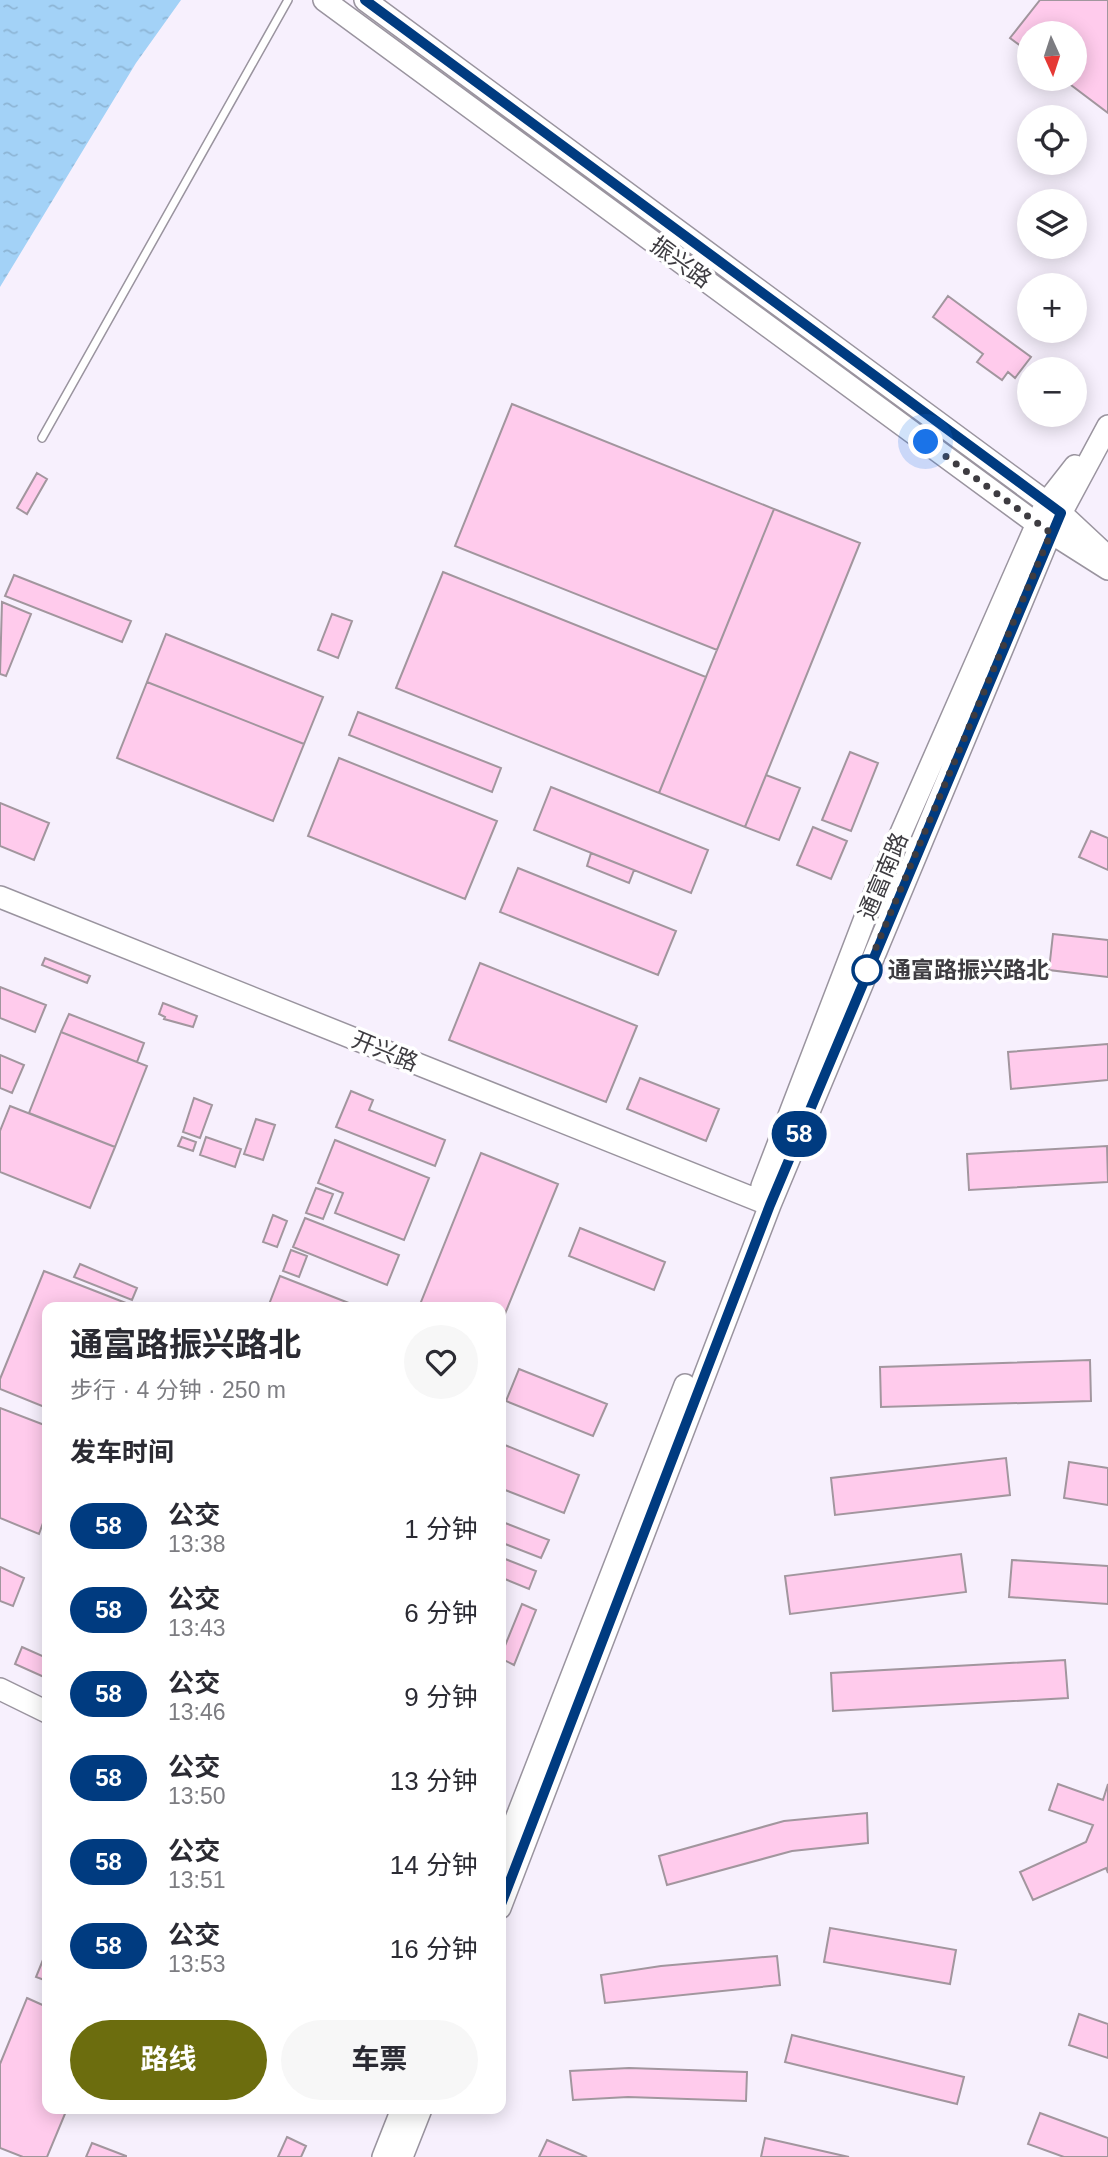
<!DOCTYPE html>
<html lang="zh">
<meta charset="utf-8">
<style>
:root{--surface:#fff;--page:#f7f7f7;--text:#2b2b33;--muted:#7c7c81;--accent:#6c6d0e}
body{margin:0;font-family:Helvetica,"Noto Sans SC",sans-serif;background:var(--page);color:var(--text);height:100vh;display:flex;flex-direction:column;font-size:26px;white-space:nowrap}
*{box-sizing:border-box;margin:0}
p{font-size:23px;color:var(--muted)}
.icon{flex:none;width:38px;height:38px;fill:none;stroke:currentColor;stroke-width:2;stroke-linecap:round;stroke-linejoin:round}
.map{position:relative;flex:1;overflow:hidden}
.side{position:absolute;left:42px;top:1302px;width:464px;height:812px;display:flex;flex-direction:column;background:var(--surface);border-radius:14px;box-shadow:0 4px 18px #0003}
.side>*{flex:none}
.badge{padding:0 14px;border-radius:23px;font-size:24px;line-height:46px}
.needle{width:46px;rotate:177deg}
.buttons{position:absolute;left:1017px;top:21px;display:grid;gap:14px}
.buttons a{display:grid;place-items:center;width:70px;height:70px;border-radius:50%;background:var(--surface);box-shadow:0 4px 18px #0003;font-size:35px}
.you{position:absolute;width:35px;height:35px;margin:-18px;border:5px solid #fff;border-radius:50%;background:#1a73e8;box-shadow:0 0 0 10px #1a73e833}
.map>.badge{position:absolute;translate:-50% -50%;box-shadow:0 0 0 4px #fff}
h2{padding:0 28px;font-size:26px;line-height:63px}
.round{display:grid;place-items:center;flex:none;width:74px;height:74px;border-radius:37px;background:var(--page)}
.overview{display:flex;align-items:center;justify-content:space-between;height:119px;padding:0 28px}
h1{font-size:33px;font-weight:700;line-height:52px}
.primary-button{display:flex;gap:14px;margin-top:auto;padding:14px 28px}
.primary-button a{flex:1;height:80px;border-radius:42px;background:var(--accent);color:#fff;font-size:28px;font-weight:700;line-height:80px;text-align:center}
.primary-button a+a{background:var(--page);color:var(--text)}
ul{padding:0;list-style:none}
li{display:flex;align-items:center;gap:21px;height:84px;padding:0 28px}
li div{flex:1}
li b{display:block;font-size:26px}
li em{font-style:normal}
li .badge{min-width:77px;font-weight:700;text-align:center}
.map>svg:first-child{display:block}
.water{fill:url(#water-ripples)}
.building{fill:#ffcbec;stroke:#a2969e;stroke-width:2}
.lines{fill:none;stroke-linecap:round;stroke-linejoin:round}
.lane-casing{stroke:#9a949f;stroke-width:10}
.secondary-casing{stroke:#9a949f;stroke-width:24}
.lane{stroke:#fff;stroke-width:7}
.secondary{stroke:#fff;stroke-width:21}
.line-casing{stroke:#fff;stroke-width:16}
.line{stroke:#003b80;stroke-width:10}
.walk{stroke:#3e3c41;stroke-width:7;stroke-dasharray:0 12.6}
.stop-dot{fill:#fff;stroke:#003b80;stroke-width:3.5}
.labels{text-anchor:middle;stroke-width:7;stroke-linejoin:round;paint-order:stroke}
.street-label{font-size:23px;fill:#3e3c41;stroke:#fff}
.stop-label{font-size:23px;font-weight:bold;fill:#3e3c41;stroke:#fff;text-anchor:start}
</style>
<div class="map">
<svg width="1108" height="2157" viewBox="0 0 1108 2157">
<defs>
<pattern id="water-ripples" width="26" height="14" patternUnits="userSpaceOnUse" patternTransform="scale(1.75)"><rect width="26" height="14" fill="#a3d2f7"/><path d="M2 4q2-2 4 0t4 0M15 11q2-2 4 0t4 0" fill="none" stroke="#8db5d5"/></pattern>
</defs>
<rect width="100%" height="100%" fill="#f7f0fd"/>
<path class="water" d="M0 0H181L136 63 0 287Z"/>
<path class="building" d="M1040 0H1108V113L1063 79H1074V33H1029V52L1010 38Z
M948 296 1031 357 1015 378 1008 372 1002 380 977 362 983 354 933 317Z
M512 404 774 509 717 650 455 546Z
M37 473 47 479 27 514 17 508Z
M774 509 860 543 745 827 659 793Z
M443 572 706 677 659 793 396 688Z
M14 575 131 621 122 642 5 596Z
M2 602 31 614 6 676 0 674Z
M332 614 352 621 338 658 318 650Z
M166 634 323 697 304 744 147 682Z
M147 682 304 744 273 821 117 758Z
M358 712 501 768 492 792 349 735Z
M850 752 878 763 851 831 822 820Z
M339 758 497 821 465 899 308 836Z
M766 775 800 788 779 840 745 827Z
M551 787 708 850 691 893 534 830Z
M0 803 49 823 34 860 0 846Z
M813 827 847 841 831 879 797 865Z
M1091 831 1108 838V870L1079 857Z
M591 853 634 870 629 883 587 866Z
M518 868 676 931 658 975 500 912Z
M1053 934 1108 940V977L1049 970Z
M45 958 90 976 87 983 42 965Z
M480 963 637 1026 606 1102 449 1040Z
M0 987 46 1005 35 1032 0 1018Z
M163 1003 197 1016 193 1027 164 1019 165 1017 159 1014Z
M69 1014 144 1043 137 1062 61 1032Z
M61 1032 147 1066 115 1147 29 1113Z
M1108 1044V1080L1011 1089 1008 1052Z
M0 1055 24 1065 12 1093 0 1088Z
M640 1078 719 1109 706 1141 627 1109Z
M351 1091 373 1100 369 1110 445 1140 435 1166 336 1127Z
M194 1098 212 1105 200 1138 183 1132Z
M10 1106 115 1147 90 1208 0 1172V1131Z
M256 1119 275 1125 263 1160 244 1154Z
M182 1137 196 1142 193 1151 178 1146Z
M206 1137 241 1149 235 1167 200 1155Z
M335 1140 429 1178 404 1240 335 1213 343 1193 318 1183Z
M1107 1146 1108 1182 969 1190 967 1154Z
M481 1153 558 1184 500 1326V1307H419Z
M316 1188 333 1194 323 1219 306 1213Z
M273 1215 287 1221 277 1247 263 1242Z
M305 1218 399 1255 387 1285 293 1247Z
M580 1228 665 1262 654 1290 569 1256Z
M291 1250 307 1256 299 1277 283 1271Z
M80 1264 137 1288 132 1300 74 1277Z
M44 1271 131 1305 47 1307V1408L0 1389V1379Z
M280 1276 359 1307H268Z
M1090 1360 1091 1401 881 1407 880 1367Z
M519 1369 607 1404 593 1436 506 1401Z
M0 1408 47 1426V1512L39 1534 0 1518Z
M500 1443 579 1475 564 1513 500 1488Z
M1006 1458 1010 1495 835 1515 831 1478Z
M1069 1462 1108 1468V1505L1064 1498Z
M500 1521 549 1540 541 1558 500 1542Z
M961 1554 966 1592 790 1614 785 1576Z
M500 1557 536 1571 529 1589 500 1577Z
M1012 1560 1108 1566V1604L1009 1597Z
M0 1567 24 1578 13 1606 0 1601Z
M522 1604 536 1610 514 1665 500 1658Z
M22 1647 47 1658 44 1677 15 1664Z
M1065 1660 1068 1698 833 1711 831 1673Z
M1058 1784 1103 1800 1108 1784V1873L1106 1868 1033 1900 1020 1872 1086 1842 1093 1825 1049 1810Z
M867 1813 868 1843 792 1851 667 1885 659 1856 784 1821Z
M830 1928 956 1950 950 1984 824 1962Z
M47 1950V1981L36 1977Z
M777 1956 780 1985 605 2003 601 1975 661 1966Z
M27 1998 47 2007V2109H67L47 2157H23L0 2148V2064Z
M1079 2014 1108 2024V2058L1069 2045Z
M792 2035 964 2077 957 2104 785 2062Z
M629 2068 747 2072 746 2101 628 2097 573 2100 570 2071Z
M1040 2113 1108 2138V2157H1064L1028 2144Z
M287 2137 306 2146 301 2157H278Z
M765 2138 849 2157H761Z
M547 2140 587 2157H539Z
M92 2143 126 2156V2157H86Z"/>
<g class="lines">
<defs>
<path id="lane" d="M42 438 288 0"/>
<path id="secondary" d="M324 0 1037 524 1108 569
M365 0 1061 513 1108 557
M0 897 770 1205
M762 1186 875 892 1046 503 1075 466
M0 1689 47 1712
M500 1860 685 1385
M500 1908 770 1205 1051 532 1108 426
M383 2157 402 2109
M402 2157 421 2109"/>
</defs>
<use href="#lane" class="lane-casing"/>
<use href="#secondary" class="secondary-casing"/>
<use href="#lane" class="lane"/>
<use href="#secondary" class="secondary"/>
</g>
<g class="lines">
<defs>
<path id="line" d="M365 0 1061 513 770 1205 500 1907"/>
</defs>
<use href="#line" class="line-casing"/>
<use href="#line" class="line"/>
<path class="walk" d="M867 970 864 976 1051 533 926 442"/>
</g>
<circle class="stop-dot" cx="867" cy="970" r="14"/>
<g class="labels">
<g class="street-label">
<text transform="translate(681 262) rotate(36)" y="8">振兴路</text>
<text transform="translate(883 876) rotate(-67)" y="8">通富南路</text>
<text transform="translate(385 1051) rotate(22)" y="8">开兴路</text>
</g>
<g class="stop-label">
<text x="888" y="978">通富路振兴路北</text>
</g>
</g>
</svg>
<div class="buttons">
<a><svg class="needle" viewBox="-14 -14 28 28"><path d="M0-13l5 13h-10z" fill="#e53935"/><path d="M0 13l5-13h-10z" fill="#7c7c81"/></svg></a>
<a><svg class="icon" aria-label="locate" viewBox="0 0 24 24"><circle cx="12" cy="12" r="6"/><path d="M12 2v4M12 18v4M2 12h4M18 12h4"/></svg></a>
<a><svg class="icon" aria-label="layers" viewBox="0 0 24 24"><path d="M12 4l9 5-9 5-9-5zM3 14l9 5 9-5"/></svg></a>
<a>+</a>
<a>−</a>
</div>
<div class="you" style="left:926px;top:442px"></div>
<b class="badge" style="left:799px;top:1134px;background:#003b80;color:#fff">58</b>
<section class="side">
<div class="overview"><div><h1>通富路振兴路北</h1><p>步行 · 4 分钟 · 250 m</p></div><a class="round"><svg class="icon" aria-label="heart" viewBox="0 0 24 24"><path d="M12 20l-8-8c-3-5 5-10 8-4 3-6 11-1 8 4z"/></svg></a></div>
<h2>发车时间</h2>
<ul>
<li><span class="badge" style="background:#003b80;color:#fff">58</span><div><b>公交</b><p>13:38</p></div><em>1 分钟</em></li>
<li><span class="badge" style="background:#003b80;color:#fff">58</span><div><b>公交</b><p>13:43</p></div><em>6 分钟</em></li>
<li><span class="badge" style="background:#003b80;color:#fff">58</span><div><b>公交</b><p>13:46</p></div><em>9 分钟</em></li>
<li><span class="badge" style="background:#003b80;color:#fff">58</span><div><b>公交</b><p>13:50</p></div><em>13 分钟</em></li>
<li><span class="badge" style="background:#003b80;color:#fff">58</span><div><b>公交</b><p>13:51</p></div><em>14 分钟</em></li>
<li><span class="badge" style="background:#003b80;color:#fff">58</span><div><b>公交</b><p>13:53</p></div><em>16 分钟</em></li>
</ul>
<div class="primary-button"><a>路线</a><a>车票</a></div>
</section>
</div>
